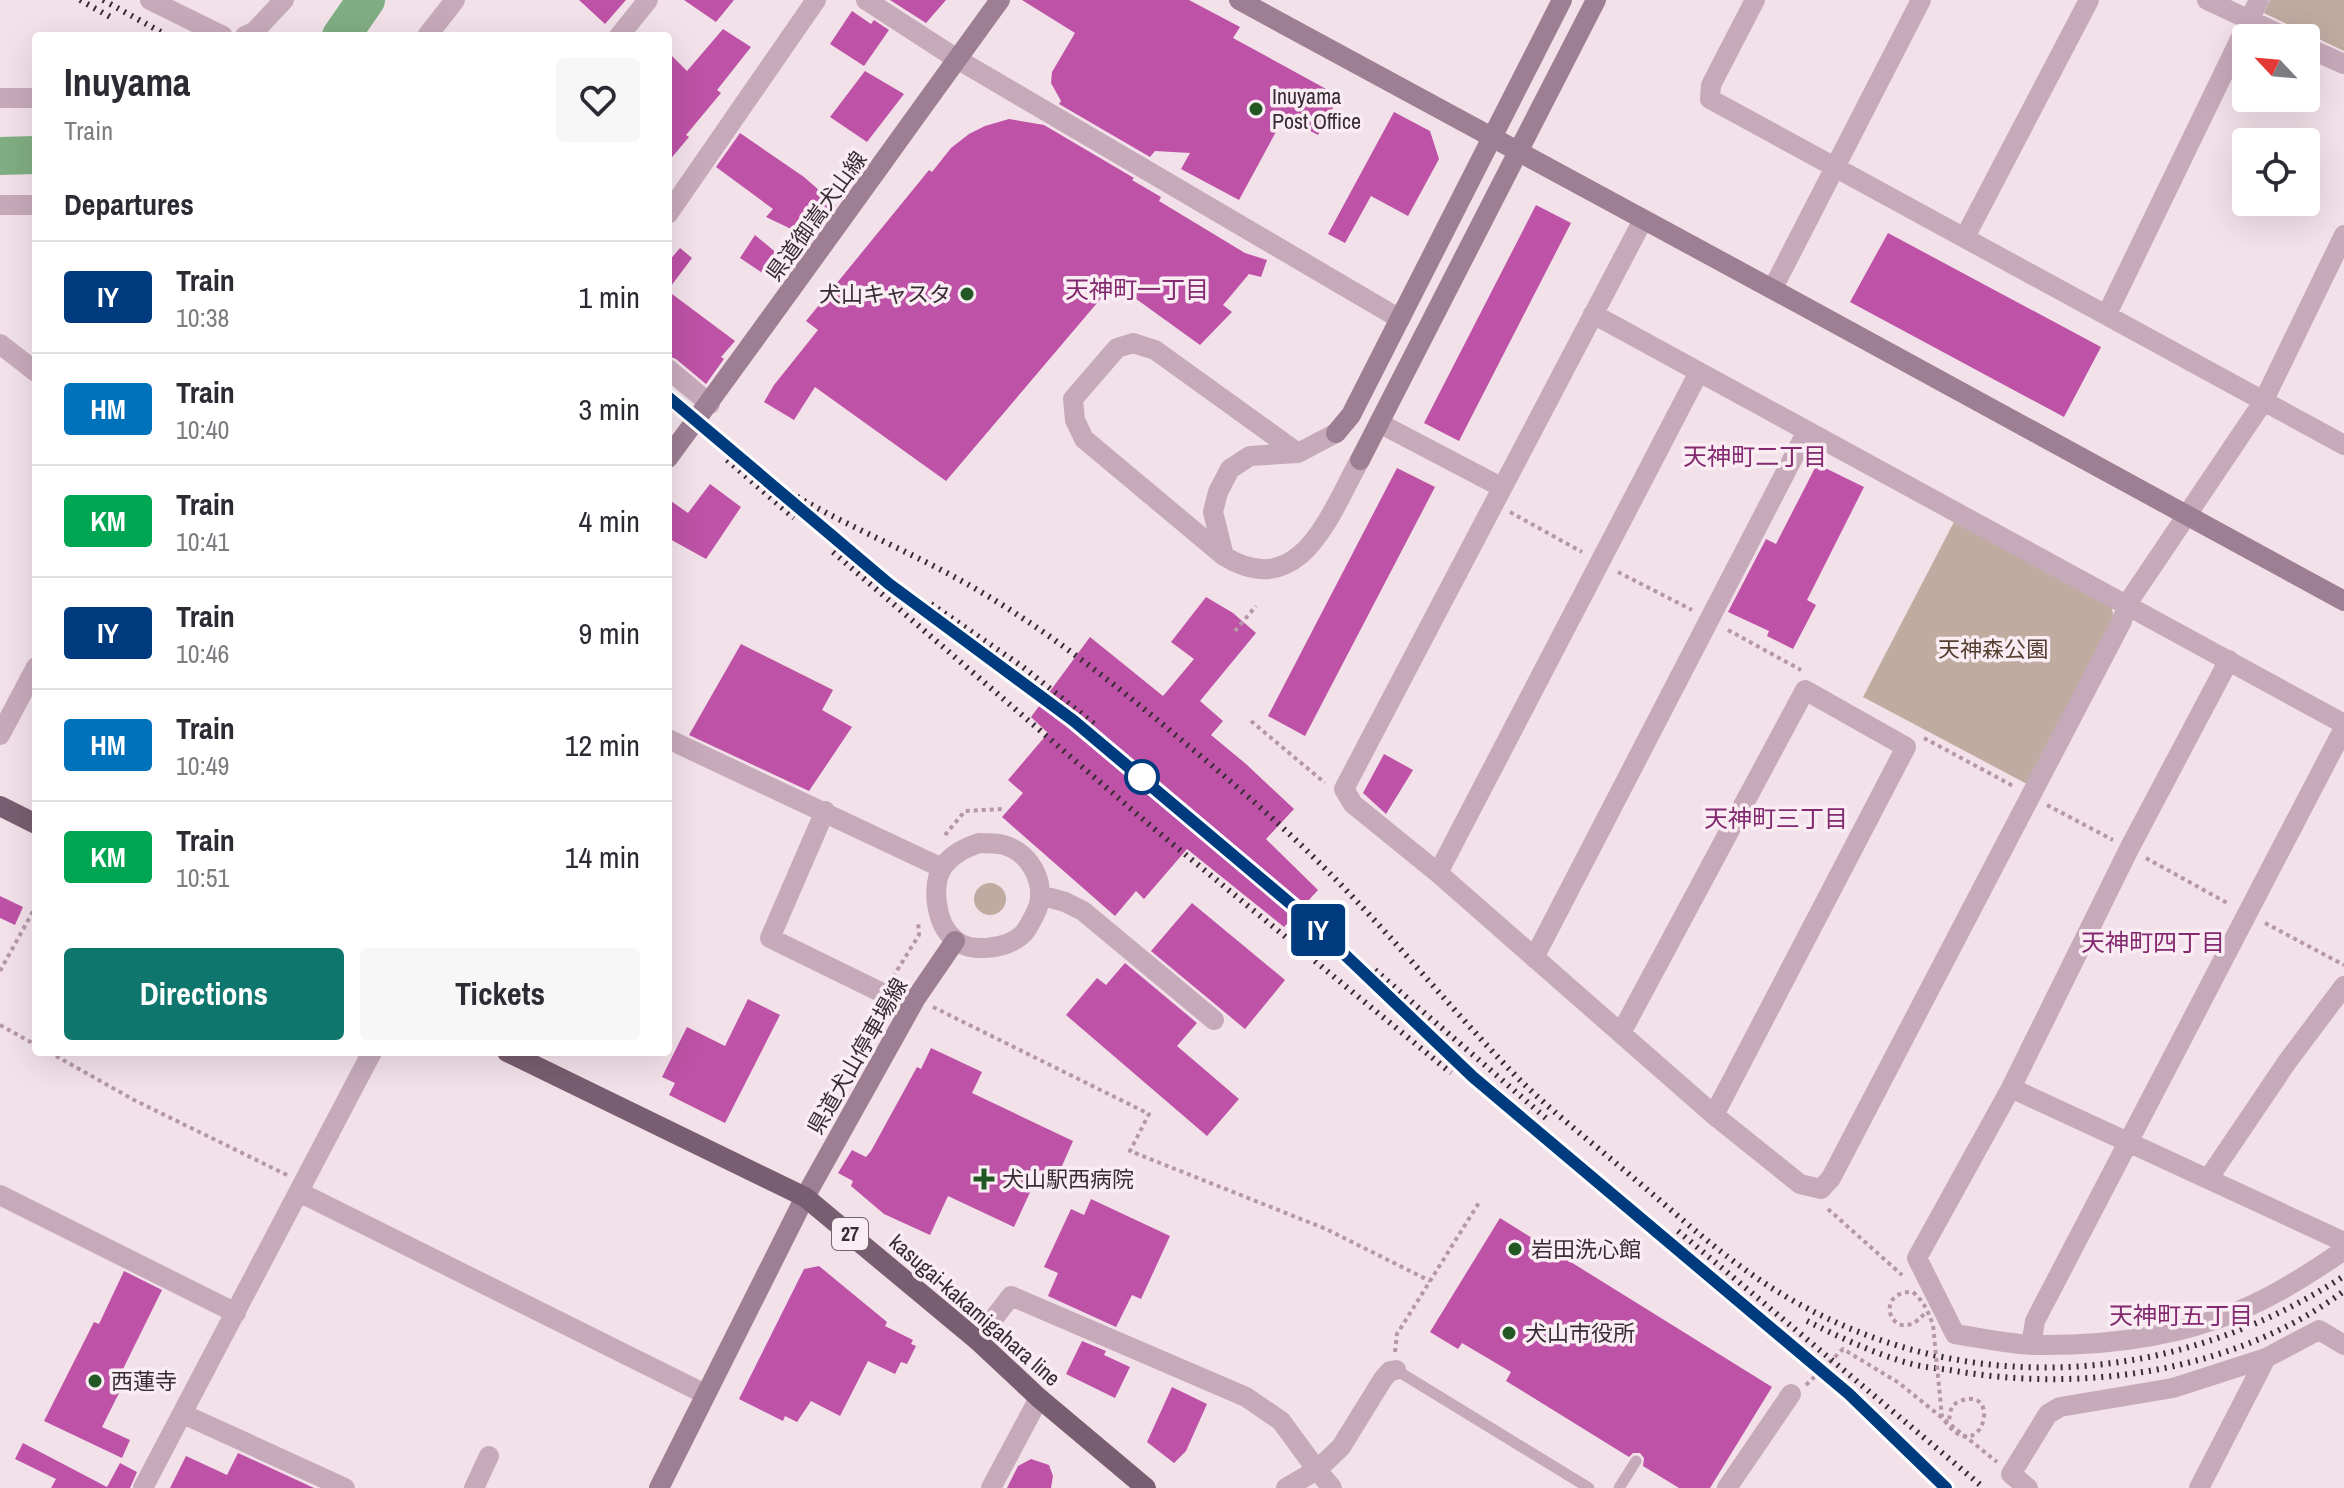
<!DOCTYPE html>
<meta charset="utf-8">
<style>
:root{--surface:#fff;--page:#f7f7f7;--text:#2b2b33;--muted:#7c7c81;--line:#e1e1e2;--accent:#0f766e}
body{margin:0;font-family:"Archivo Narrow","Noto Sans JP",sans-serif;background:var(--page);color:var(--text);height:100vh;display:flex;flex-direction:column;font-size:30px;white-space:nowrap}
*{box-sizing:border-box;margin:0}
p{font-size:26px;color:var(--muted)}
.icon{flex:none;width:44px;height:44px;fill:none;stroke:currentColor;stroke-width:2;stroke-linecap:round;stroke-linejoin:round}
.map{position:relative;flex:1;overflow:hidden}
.panel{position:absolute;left:32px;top:32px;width:640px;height:1024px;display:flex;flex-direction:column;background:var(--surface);border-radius:8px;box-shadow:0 8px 32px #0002}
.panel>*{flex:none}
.badge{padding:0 16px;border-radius:6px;font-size:28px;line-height:52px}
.needle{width:52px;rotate:296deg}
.fabs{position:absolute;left:2232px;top:24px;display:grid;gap:16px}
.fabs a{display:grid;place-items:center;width:88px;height:88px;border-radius:8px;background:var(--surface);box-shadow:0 8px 32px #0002;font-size:40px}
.map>.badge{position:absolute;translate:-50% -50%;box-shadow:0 0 0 4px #fff}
h2{padding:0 32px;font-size:30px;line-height:72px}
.round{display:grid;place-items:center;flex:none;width:84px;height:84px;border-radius:8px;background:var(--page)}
.headline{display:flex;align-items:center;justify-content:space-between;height:136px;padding:0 32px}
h1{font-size:38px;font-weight:800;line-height:60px}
.cta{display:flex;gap:16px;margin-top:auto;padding:16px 32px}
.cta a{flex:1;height:92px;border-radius:8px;background:var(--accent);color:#fff;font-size:32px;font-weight:800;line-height:92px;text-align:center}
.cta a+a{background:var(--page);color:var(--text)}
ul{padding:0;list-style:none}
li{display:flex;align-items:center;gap:24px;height:112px;padding:0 32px;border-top:2px solid var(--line)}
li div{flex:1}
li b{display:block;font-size:30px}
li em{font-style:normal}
li .badge{min-width:88px;font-weight:700;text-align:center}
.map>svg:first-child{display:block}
.green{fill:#c0aba1}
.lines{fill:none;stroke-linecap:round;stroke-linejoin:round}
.river{stroke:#81ad82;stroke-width:38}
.building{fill:#be52a6}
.path{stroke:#b597a9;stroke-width:4;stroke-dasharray:4 4;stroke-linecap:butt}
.lane{stroke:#c7aaba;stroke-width:11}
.street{stroke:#c7aaba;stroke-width:20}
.secondary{stroke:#9d7e93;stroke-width:20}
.primary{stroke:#795d70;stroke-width:20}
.rail{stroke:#382b34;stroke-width:6;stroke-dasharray:2 6;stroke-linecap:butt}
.path-bridge{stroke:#b597a9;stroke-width:4;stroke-dasharray:4 4;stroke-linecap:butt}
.line-casing{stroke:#fff;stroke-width:18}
.line{stroke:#003b80;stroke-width:12}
.poi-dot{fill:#235825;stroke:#f9edf3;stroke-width:3}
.stop-dot{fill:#fff;stroke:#003b80;stroke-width:4}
.labels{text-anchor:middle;stroke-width:7;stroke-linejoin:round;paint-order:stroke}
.shield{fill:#f9edf3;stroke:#72656d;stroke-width:2}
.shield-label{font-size:20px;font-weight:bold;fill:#382b34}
.poi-label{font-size:22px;fill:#382b34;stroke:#f9edf3;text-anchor:start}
.street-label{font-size:22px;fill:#382b34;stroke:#f9edf3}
.park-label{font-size:22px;fill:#553d30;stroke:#f9edf3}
.neighbourhood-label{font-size:24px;fill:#83296f;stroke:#f9edf3}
</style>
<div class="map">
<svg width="2344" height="1488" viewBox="0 0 2344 1488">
<rect width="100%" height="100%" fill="#f2e1e9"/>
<path class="green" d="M2270 0H2344V51L2264 13Z
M1954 522 2111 606 2114 617 2027 784 1863 697Z
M974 899a16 16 0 1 1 32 0a16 16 0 1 1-32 0Z"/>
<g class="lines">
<path class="river" d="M341 36 366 0
M0 156 36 155"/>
</g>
<path class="building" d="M579 0H626L605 24Z
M684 0H734L716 22Z
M890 0H946L926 23Z
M1022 0H1189L1240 27 1233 38 1339 96 1318 135 1284 117 1239 200 1181 169 1190 153 1155 151 1150 157 1059 104 1061 101 1051 83 1052 72 1075 33Z
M852 11 871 24 874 20 889 30 864 66 830 44Z
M723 29 751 47 717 90 721 93 686 135 689 137 668 162V52L687 71Z
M865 71 904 94 867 142 830 117Z
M1394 112 1430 131 1439 159 1408 216 1371 196 1345 243 1328 234Z
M1009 119 1044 125 1134 178 1132 180 1161 197 1159 201 1245 253 1267 260 1261 277 1249 274 1223 305 1232 312 1200 345 1114 283 946 481 815 387 794 420 764 402 774 385 818 330 806 321 929 170 932 172 951 148 969 134 985 126Z
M740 133 804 177 836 205 810 238 766 217 773 209 716 167Z
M1536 205 1571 223 1459 441 1424 423Z
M1888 233 2101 347 2064 417 1850 302Z
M755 235 792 266 779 284 740 258Z
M680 248 692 258 668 290V262Z
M668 291 735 341 721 357 724 359 706 384 676 359 668 356Z
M1817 464 1864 487 1807 600 1816 605 1793 649 1767 636 1769 631 1728 612 1766 539 1776 544Z
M1397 468 1435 487 1305 736 1268 716Z
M710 484 741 507 706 559 668 538V499L688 513Z
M1206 597 1233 613 1256 633 1200 701 1223 721 1211 735 1246 764 1294 809 1266 839 1318 890 1284 927 1187 849 1144 899 1136 891 1115 916 1002 817 1023 793 1008 780 1048 733 1031 717 1090 637 1163 696 1194 659 1171 642Z
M741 644 833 690 822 710 852 727 809 791 689 735Z
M1384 754 1413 770 1386 814 1363 793Z
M0 896 23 907 15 925 0 918Z
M1192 903 1285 980 1245 1029 1151 951Z
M1125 963 1197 1023 1177 1046 1239 1099 1207 1136 1066 1015 1097 978 1106 985Z
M748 999 780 1015 725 1123 669 1095 675 1083 662 1077 687 1027 725 1046Z
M931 1048 982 1072 972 1093 1073 1141 1054 1184 1037 1177 1014 1227 948 1196 930 1235 884 1214 851 1186 853 1181 838 1173 852 1150 866 1157 871 1151 917 1067 921 1069Z
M1091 1199 1170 1236 1141 1299 1132 1295 1116 1327 1048 1296 1058 1273 1044 1267 1071 1209 1084 1215Z
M1500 1218 1772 1387 1710 1488H1679L1643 1466 1644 1458 1640 1453H1633L1629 1457 1506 1381 1511 1372 1462 1343 1458 1349 1430 1332Z
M819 1266 887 1322 885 1326 913 1340 911 1344 916 1346 907 1364 901 1362 895 1374 868 1361 840 1416 811 1401 797 1422 785 1416 783 1421 739 1399 804 1269Z
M124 1271 162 1290 124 1367 119 1380 124 1383 102 1427 130 1440 122 1458 44 1421 94 1322 99 1324Z
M1082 1341 1106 1351 1104 1355 1130 1367 1115 1398 1066 1374Z
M1172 1387 1207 1404 1186 1451 1174 1463 1147 1442Z
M23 1443 107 1487 120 1463 137 1472 130 1488H51L56 1479 15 1459Z
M238 1453 314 1488H170L186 1456 227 1475Z
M1031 1459 1049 1465 1053 1476 1051 1488H1007L1018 1466Z"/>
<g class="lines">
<path class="path" d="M1510 512 1582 552
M1618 572 1692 610
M1728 630 1801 670
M1235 631 1256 606
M1251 721 1325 783
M1924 738 2015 787
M2047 805 2113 840
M945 835 965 811 1003 809
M2146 858 2229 904
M2265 923 2344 965
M0 971 36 906
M893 977 919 935 918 921
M933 1007 1149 1114 1130 1151 1326 1229 1430 1281
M0 1025 36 1045
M49 1052 134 1100 287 1175
M1828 1209 1902 1275
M1395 1352 1397 1334 1480 1201
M1806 1385 1843 1349 1899 1383 1997 1462"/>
<path class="lane" d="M1396 1370 1589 1488
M1619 1488 1636 1461"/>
<path class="street" d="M150 0 223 36
M866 0 957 59 1400 319
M1755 0 1711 85 1710 99 2344 445
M2207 0 2288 38
M245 36 254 32 284 0
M427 36 455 0
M619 36 648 0
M2306 47 2344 64
M0 98H36
M0 205H36
M668 214 816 0
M1643 220 1344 789 1353 804 1438 873 1714 1115 1800 1184 1821 1189 1831 1178 2122 621 2127 604 2263 402 2344 235
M1965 237 2089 0
M1773 288 1921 0
M1593 314 2344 724
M2107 314 2259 0
M0 344 36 372
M668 369 710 404
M1379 423 1501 487
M1336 433 1298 453 1155 350 1133 343 1117 348 1073 399 1075 420 1084 439 1224 556C1301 603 1330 513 1360 460
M1224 556 1213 512 1218 492 1230 469 1250 456 1298 453
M2229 660 2129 849 2011 1088 1917 1258 1955 1334C1981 1338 2008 1344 2034 1345 2103 1346 2174 1338 2238 1311 2275 1296 2311 1273 2344 1250
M0 735 36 667
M668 739 942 868
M825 811 770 938 911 1007
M979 843C987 843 997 843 1004 845 1032 853 1049 888 1035 914 1032 920 1027 930 1023 934 1007 949 970 954 954 939 936 924 930 885 944 865 954 853 965 848 979 843Z
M1438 873 1699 372
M1040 895 1065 902 1083 911 1214 1020
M1534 958 1807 431
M1621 1033 1805 690 1906 747 1714 1115
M2011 1088 2344 1242
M2208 1179 2287 1062 2344 986
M299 1192 705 1394
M0 1195 236 1313
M977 1340 1011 1296 1246 1397 1281 1421 1317 1470 1286 1488
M2031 1345 2035 1321 2344 728
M183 1414 345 1488
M143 1488 372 1052
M474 1488 489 1456
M991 1488 1039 1398
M1332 1488 1317 1470 1341 1447 1383 1379 1390 1371 1396 1370
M1727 1488 1791 1394
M2028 1488 2011 1474 2048 1414 2060 1407 2173 1388 2266 1358 2319 1330 2344 1345
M2199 1488 2266 1358"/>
<path class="secondary" d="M1239 0C1607 200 1977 399 2344 601
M1336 433 1351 415 1562 0
M668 458C780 306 889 153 1000 0
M1360 460 1596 0
M659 1488 805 1197 916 998 955 941"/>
<path class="primary" d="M0 806 36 824
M507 1052 805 1197 977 1340 1039 1398 1146 1488"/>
<path class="rail" d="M80 0 112 18
M103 0 168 36
M668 397 733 452
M725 446C746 461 767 478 789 492 851 529 919 555 981 592 1066 642 1141 706 1216 769 1261 807 1305 847 1346 890 1403 949 1455 1013 1512 1072 1548 1109 1590 1141 1630 1175 1680 1217 1729 1263 1785 1296 1964 1401 2173 1387 2344 1276
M727 460 794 518
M788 499 889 584 1074 721 1298 910 1473 1077 1864 1408 1946 1488
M833 552 1152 827 1451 1073
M931 604 1023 667 1098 727
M1375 970 1547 1119
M1678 1231 1984 1488
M1807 1321C1839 1337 1873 1353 1908 1363 1921 1367 1936 1368 1950 1370 2081 1394 2235 1372 2344 1291"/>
<path class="path-bridge" d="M1924 1314C1894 1349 1870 1291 1913 1292 1924 1302 1928 1311 1933 1325L1942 1417C1980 1475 2005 1384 1960 1401 1950 1405 1950 1412 1949 1422"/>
</g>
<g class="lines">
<defs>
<path id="line" d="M668 397 889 584 1074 721 1298 910 1473 1077 1849 1394 1946 1488"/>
</defs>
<use href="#line" class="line-casing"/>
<use href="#line" class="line"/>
</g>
<g class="poi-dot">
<circle cx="1256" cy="109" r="8"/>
<circle cx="967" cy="294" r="8"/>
<path d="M980 1167h8v8h8v8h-8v8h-8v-8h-8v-8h8z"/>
<circle cx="1515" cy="1249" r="8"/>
<circle cx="1509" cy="1333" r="8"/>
<circle cx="95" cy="1381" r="8"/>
</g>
<circle class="stop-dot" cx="1142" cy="777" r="16"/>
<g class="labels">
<rect class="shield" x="832" y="1218" width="36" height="32" rx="6"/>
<g class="shield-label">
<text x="850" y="1241">27</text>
</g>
<g class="poi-label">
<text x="1272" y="104">Inuyama<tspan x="1272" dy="25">Post Office</tspan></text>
<text x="951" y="302" text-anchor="end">犬山キャスタ</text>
<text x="1002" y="1187">犬山駅西病院</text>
<text x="1531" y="1257">岩田洗心館</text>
<text x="1525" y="1341">犬山市役所</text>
<text x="111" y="1389">西蓮寺</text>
</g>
<g class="street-label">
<text transform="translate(816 216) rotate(-54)" y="8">県道御嵩犬山線</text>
<text transform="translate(857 1056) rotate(-60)" y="8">県道犬山停車場線</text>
<text transform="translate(975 1310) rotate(41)" y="8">kasugai-kakamigahara line</text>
</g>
<g class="park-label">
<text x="1993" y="657">天神森公園</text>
</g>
<g class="neighbourhood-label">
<text x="1137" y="298">天神町一丁目</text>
<text x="1755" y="465">天神町二丁目</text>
<text x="1776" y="827">天神町三丁目</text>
<text x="2153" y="951">天神町四丁目</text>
<text x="2181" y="1324">天神町五丁目</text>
</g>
</g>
</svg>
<div class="fabs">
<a><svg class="needle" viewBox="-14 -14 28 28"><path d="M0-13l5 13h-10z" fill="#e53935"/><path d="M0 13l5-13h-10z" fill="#7c7c81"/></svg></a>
<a><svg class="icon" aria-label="locate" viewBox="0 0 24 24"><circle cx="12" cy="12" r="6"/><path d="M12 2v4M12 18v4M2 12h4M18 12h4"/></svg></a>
</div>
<b class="badge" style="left:1318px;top:930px;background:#003b80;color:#fff">IY</b>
<section class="panel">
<div class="headline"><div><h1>Inuyama</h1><p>Train</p></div><a class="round"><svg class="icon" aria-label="heart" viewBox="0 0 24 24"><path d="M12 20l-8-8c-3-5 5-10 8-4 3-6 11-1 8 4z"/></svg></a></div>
<h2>Departures</h2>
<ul>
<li><span class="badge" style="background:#003b80;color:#fff">IY</span><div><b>Train</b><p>10:38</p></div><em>1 min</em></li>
<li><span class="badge" style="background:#0072bc;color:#fff">HM</span><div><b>Train</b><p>10:40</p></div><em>3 min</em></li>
<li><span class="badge" style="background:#00a651;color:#fff">KM</span><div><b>Train</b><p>10:41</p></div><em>4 min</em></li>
<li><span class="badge" style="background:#003b80;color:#fff">IY</span><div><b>Train</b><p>10:46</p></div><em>9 min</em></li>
<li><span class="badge" style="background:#0072bc;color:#fff">HM</span><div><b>Train</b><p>10:49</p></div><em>12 min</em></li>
<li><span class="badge" style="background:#00a651;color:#fff">KM</span><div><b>Train</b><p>10:51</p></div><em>14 min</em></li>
</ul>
<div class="cta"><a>Directions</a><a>Tickets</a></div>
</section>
</div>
